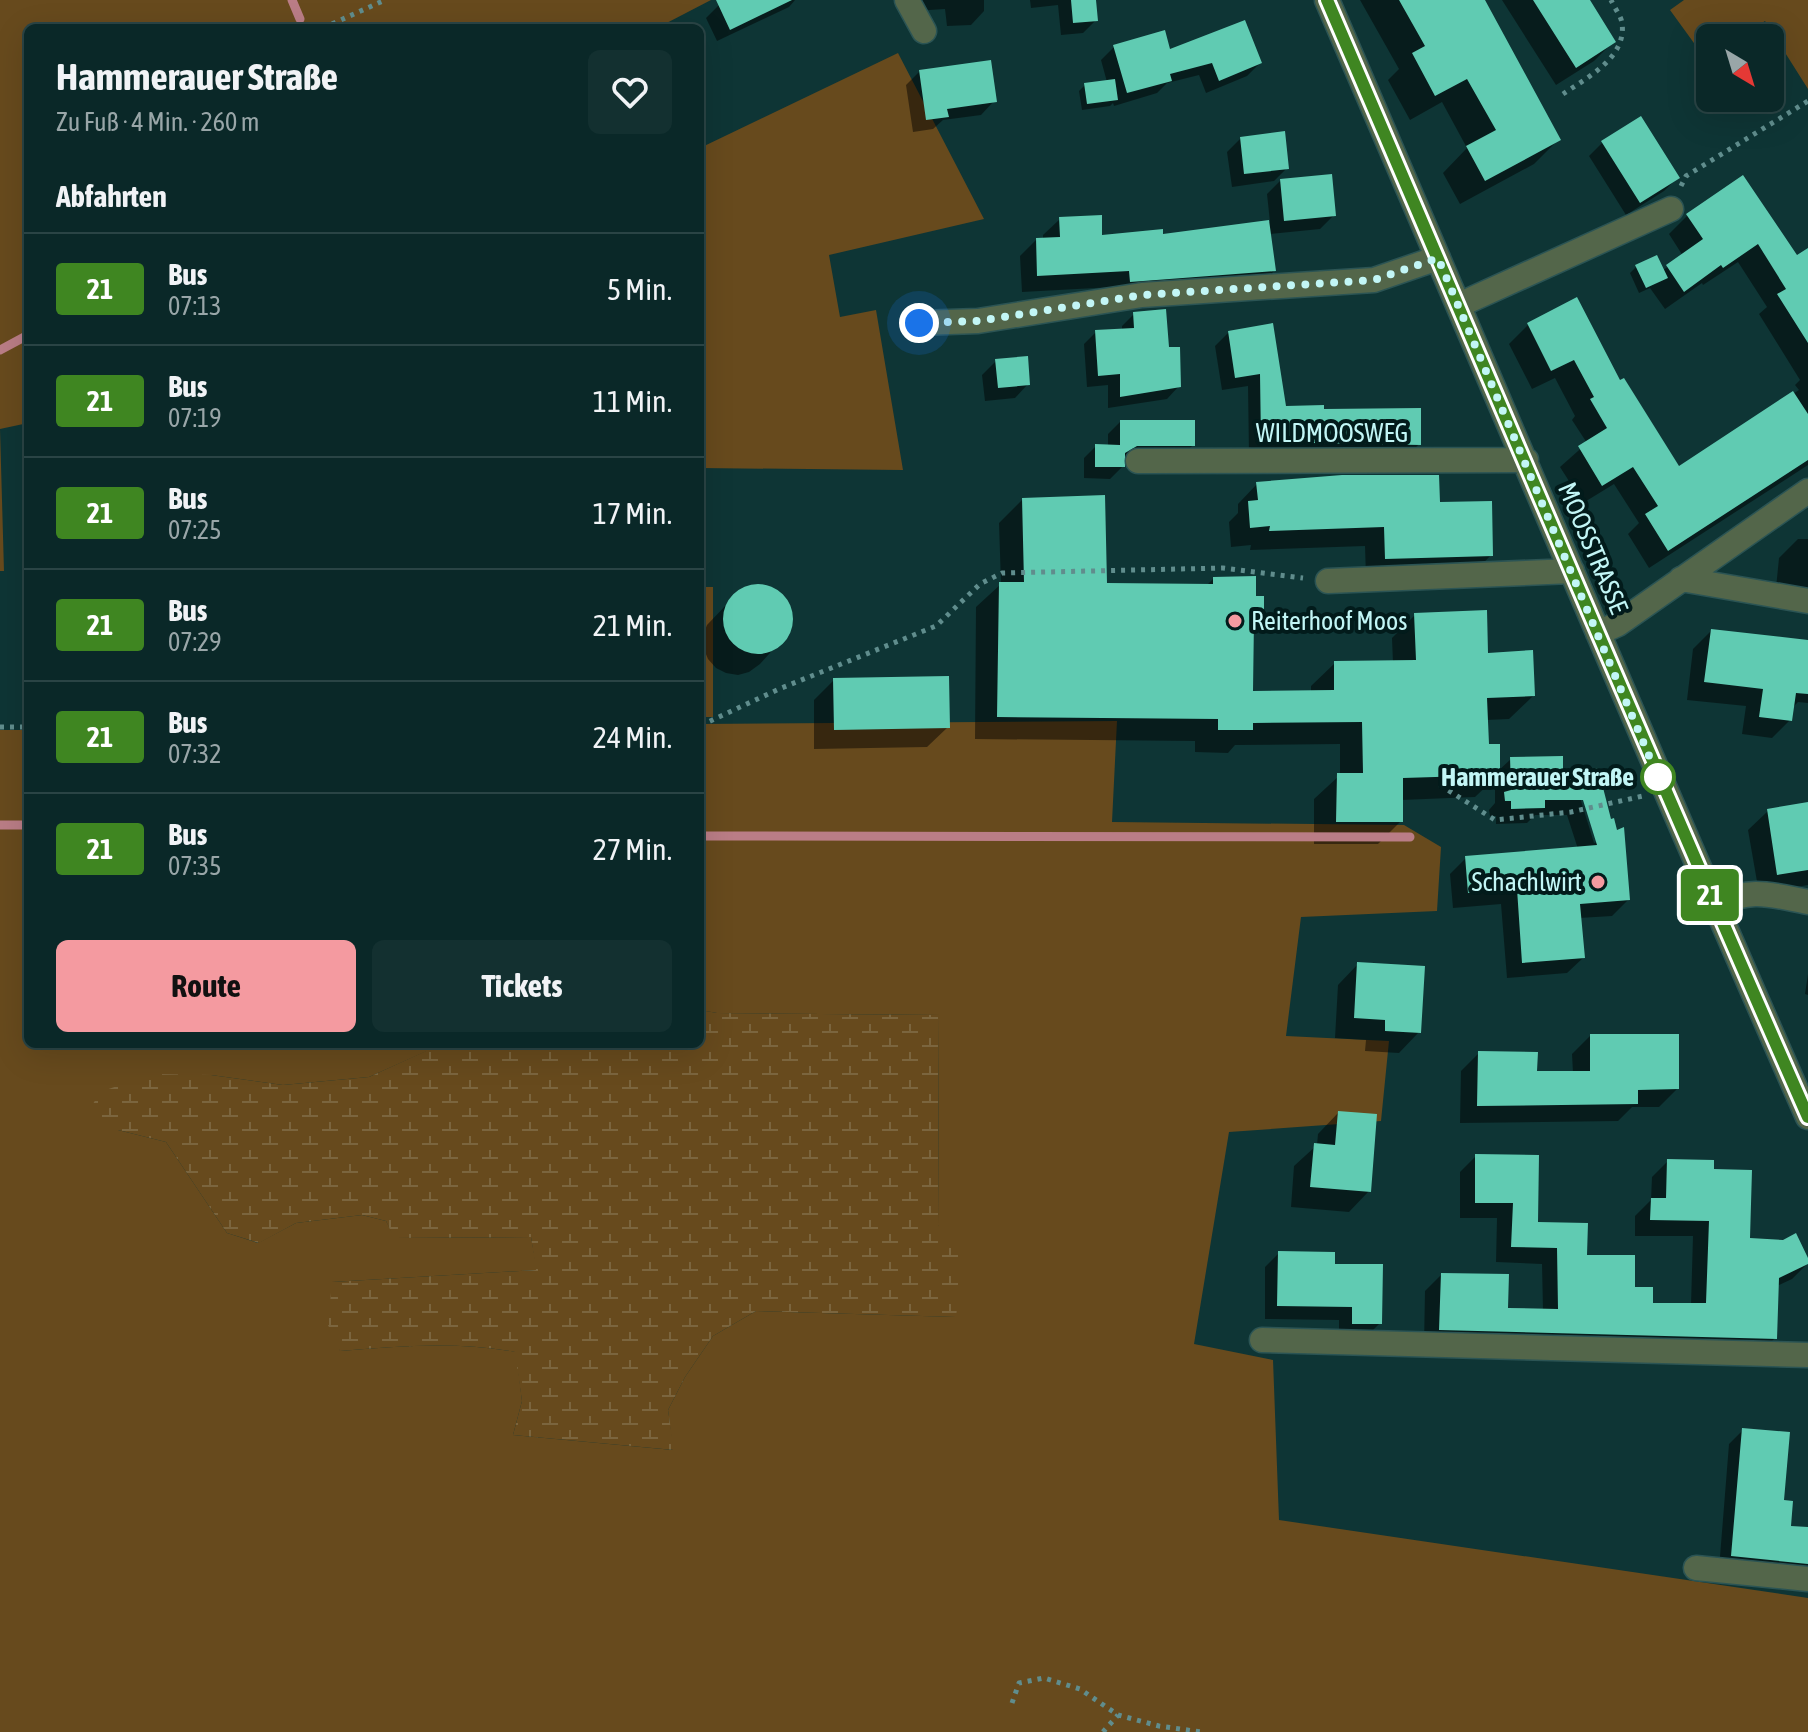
<!DOCTYPE html>
<html lang="de">
<meta charset="utf-8">
<style>
:root{--surface:#0a2828;--page:#133030;--text:#f1f3f6;--muted:#99a6a8;--line:#2a4445;--accent:#f49aa0}
body{margin:0;font-family:"Asap Condensed",sans-serif;background:var(--page);color:var(--text);height:100vh;display:flex;flex-direction:column;font-size:30px;white-space:nowrap}
*{box-sizing:border-box;margin:0}
p{font-size:26px;color:var(--muted)}
.icon{flex:none;width:44px;height:44px;fill:none;stroke:currentColor;stroke-width:2;stroke-linecap:round;stroke-linejoin:round}
.map{position:relative;flex:1;overflow:hidden}
.sheet{position:absolute;left:24px;top:24px;width:680px;height:1024px;display:flex;flex-direction:column;background:var(--surface);border-radius:12px;box-shadow:0 8px 32px #0002,0 0 0 2px var(--line)}
.sheet>*{flex:none}
.badge{padding:0 16px;border-radius:6px;font-size:28px;line-height:52px}
.needle{width:52px;rotate:142deg}
.fabs{position:absolute;left:1696px;top:24px;display:grid;gap:16px}
.fabs a{display:grid;place-items:center;width:88px;height:88px;border-radius:12px;background:var(--surface);box-shadow:0 8px 32px #0002,0 0 0 2px var(--line);font-size:40px}
.you{position:absolute;width:40px;height:40px;margin:-20px;border:6px solid #fff;border-radius:50%;background:#1a73e8;box-shadow:0 0 0 12px #1a73e833}
.map>.badge{position:absolute;translate:-50% -50%;box-shadow:0 0 0 4px #fff}
h2{padding:0 32px;font-size:30px;line-height:72px}
.round{display:grid;place-items:center;flex:none;width:84px;height:84px;border-radius:12px;background:var(--page)}
.headline{display:flex;align-items:center;justify-content:space-between;height:136px;padding:0 32px}
h1{font-size:38px;font-weight:700;line-height:60px}
.action{display:flex;gap:16px;margin-top:auto;padding:16px 32px}
.action a{flex:1;height:92px;border-radius:12px;background:var(--accent);color:#111;font-size:32px;font-weight:700;line-height:92px;text-align:center}
.action a+a{background:var(--page);color:var(--text)}
ul{padding:0;list-style:none}
li{display:flex;align-items:center;gap:24px;height:112px;padding:0 32px;border-top:2px solid var(--line)}
li div{flex:1}
li b{display:block;font-size:30px}
li em{font-style:normal}
li .badge{min-width:88px;font-weight:700;text-align:center}
.map>svg:first-child{display:block}
.green{fill:#674a1d}
.wetland{fill:url(#wetland-marsh)}
.shadow{fill:#0007;fill-rule:evenodd}
.lines{fill:none;stroke-linecap:round;stroke-linejoin:round}
.stream{stroke:#ba7d86;stroke-width:9}
.building{fill:#60cbb2}
.minor-casing{stroke:#2b5454;stroke-width:27}
.path{stroke:#608d8d;stroke-width:5;stroke-dasharray:4 6;stroke-linecap:butt}
.minor{stroke:#53664a;stroke-width:24}
.line-casing{stroke:#fff;stroke-width:18}
.line{stroke:#3f8621;stroke-width:12}
.walk{stroke:#c2f6f6;stroke-width:8;stroke-dasharray:0 14.4}
.poi-dot{fill:#f49aa0;stroke:#021b1b;stroke-width:3}
.stop-dot{fill:#fff;stroke:#3f8621;stroke-width:4}
.labels{text-anchor:middle;stroke-width:8;stroke-linejoin:round;paint-order:stroke}
.street-label{font-size:26px;fill:#c2f6f6;stroke:#021b1b}
.poi-label{font-size:26px;fill:#c2f6f6;stroke:#021b1b;text-anchor:start}
.stop-label{font-size:26px;font-weight:bold;fill:#c2f6f6;stroke:#021b1b;text-anchor:end}
</style>
<div class="map">
<svg width="1808" height="1732" viewBox="0 0 1808 1732">
<defs>
<pattern id="wetland-marsh" width="20" height="14" patternUnits="userSpaceOnUse" patternTransform="scale(2)"><rect width="20" height="14" fill="#674a1d"/><path d="M1 5h8M5 5V1M11 12h8M15 12V8" fill="none" stroke="#7b653e"/></pattern>
</defs>
<rect width="100%" height="100%" fill="#0e3535"/>
<path class="green" d="M0 0H711L657 28H28V423L0 429 4 571H0Z
M1684 0H1808V89L1765 21 1740 38H1710V59L1707 61 1670 10Z
M898 53 984 219 829 255 840 317 876 310 903 470 700 468V148Z
M700 587H713V717H700Z
M1117 721 1112 822 1404 825 1441 847 1437 911 1301 917 1286 1036 1389 1041 1381 1121 1229 1132 1194 1344 1273 1360 1279 1520 1808 1598V1732H0V730H28V1044H428L427 1051 369 1077 283 1085 211 1075 118 1130 166 1142 227 1233 258 1243 296 1223 362 1215 386 1221 395 1238 531 1237 537 1270 332 1282 340 1351C399 1346 457 1341 516 1352L522 1401 513 1435 673 1450 668 1410 685 1377 713 1336 756 1311 956 1317 938 1225 939 1015 717 1013 700 1010V724Z"/>
<path class="wetland" d="M700 1010 717 1013 939 1015 938 1225 963 1257 956 1317 756 1311 713 1336 685 1377 668 1410 674 1450 513 1435 522 1401 515 1352C457 1341 399 1346 340 1351L328 1325 332 1282 536 1270 531 1237 394 1238 386 1221 362 1215 296 1223 259 1243 227 1233 166 1142 118 1130 86 1116 100 1092 152 1074 211 1075 283 1085 369 1077 426 1051 428 1044H700Z"/>
<path class="shadow" d="M729 0H795L789 7 717 41 706 18 719 5Z
M913 0H984V11L971 25 947 26 945 9 914 11Z
M1030 0H1094L1096 20 1083 33 1061 35 1058 5 1031 8Z
M1360 0H1483L1559 139 1534 164 1460 204 1443 173 1467 148 1442 102 1410 120 1388 80 1399 69Z
M1502 0H1587L1613 42 1594 61 1556 85Z
M1114 47 1168 52 1260 63 1247 76 1206 93 1199 75 1167 83 1157 93 1114 106 1113 103 1110 106 1082 110 1079 91 1085 85 1107 82 1101 60Z
M920 71 994 101 981 115 943 120 933 129 913 132 906 85Z
M1241 138 1287 168 1274 181 1232 187 1227 152Z
M1603 142 1677 178 1664 191 1626 215 1589 156Z
M1280 181 1334 215 1320 229 1269 234 1274 271 1258 287 1115 297 1114 287 1022 292 1020 256 1036 240H1043V235L1060 219 1101 237 1161 236 1270 222 1267 194Z
M1687 216 1797 258 1808 251V465L1649 568 1628 534 1639 523 1614 484 1583 503 1560 467 1587 443 1572 420 1575 416 1555 378 1532 389 1509 344 1528 325 1619 383 1678 468 1799 390 1795 385 1800 380 1759 314 1767 307 1738 262 1703 285 1702 283 1665 309 1650 288 1639 293 1630 273 1636 267 1656 258 1662 271 1683 256 1669 234Z
M1134 314 1167 349 1179 386 1167 399 1108 408V385L1087 387 1084 344 1096 332 1122 330V326Z
M1271 326 1284 408 1322 411 1419 444 1406 458 1249 454 1248 386 1222 390 1215 346 1228 333Z
M996 361 1028 384 1015 398 985 401 982 375Z
M1120 422 1193 445 1181 457H1123V466L1110 479 1084 478V458L1096 446H1108V434Z
M1257 484 1438 504 1491 555 1472 575 1366 577 1365 546 1250 550 1251 545 1231 547 1229 522 1238 513V504Z
M1022 500 1105 585 1206 586 1213 579 1254 598 1262 618 1252 628 1251 693 1311 692V686L1335 663H1393L1392 638 1415 615 1486 655 1533 696 1509 719 1486 720 1487 746 1498 771 1511 759 1561 780 1597 771 1628 900 1612 916 1579 918 1583 958 1567 973 1507 978 1501 904 1453 908 1450 874 1466 858 1578 849 1567 815H1535L1527 823 1496 824V816H1490L1489 810 1495 803V778L1475 797 1401 800V821L1378 844H1314V799L1340 775V744L1235 745 1228 753 1195 752V741L975 739 976 607 1001 584 999 523ZM1582 790 1597 842 1594 843 1578 791Z
M1798 539H1808V602L1775 598 1779 558Z
M753 586 776 591 785 600 790 610 791 622 788 633 760 664 749 672 738 675 726 673 716 668 708 659 703 647V635L707 625 728 603 742 590Z
M1711 631 1808 642V703L1798 702 1792 708 1790 720 1772 738 1742 734 1746 706 1687 700 1693 649Z
M834 680 948 727 927 747 814 749V700Z
M1808 804V885L1759 893 1748 830 1768 811Z
M1358 964 1419 1032 1399 1053 1365 1051 1366 1040 1335 1038 1338 985Z
M1808 974V995L1805 994Z
M1590 1036 1677 1089 1659 1107H1632L1618 1121 1460 1123 1461 1071 1479 1053 1535 1073H1573L1572 1054Z
M1338 1113 1369 1191 1349 1212 1291 1207 1294 1166 1317 1145 1318 1134Z
M1476 1156 1536 1224 1633 1289 1651 1305H1691L1693 1236H1635V1216L1651 1200 1652 1177 1668 1161 1712 1171 1748 1240 1808 1263 1792 1279 1777 1286 1775 1338 1759 1354 1424 1345 1425 1291 1441 1275 1506 1310H1543L1542 1264 1496 1262 1497 1218H1460V1172Z
M1279 1253 1333 1266 1380 1323 1367 1336H1339V1320L1265 1319V1267Z
M1743 1430 1782 1502 1789 1528 1808 1529V1582L1719 1569 1729 1444Z"/>
<g class="lines">
<path class="stream" d="M292 0 300 19
M0 350 28 335
M0 825H28
M700 836 1410 837"/>
</g>
<path class="building" d="M716 0H792L730 30Z
M1071 0H1096L1098 21 1073 23Z
M1399 0H1485L1561 140 1485 181 1466 146 1496 130 1467 79 1435 96 1412 53 1425 46Z
M1533 0H1590L1616 42 1576 68Z
M1245 20 1262 63 1219 81 1212 63 1170 74 1172 81 1127 93 1113 45 1165 30 1170 49Z
M991 60 997 102 947 109 949 117 926 120 919 70Z
M1115 79 1118 100 1087 104 1084 83Z
M1641 116 1680 178 1640 203 1601 141Z
M1285 131 1289 169 1244 174 1240 137Z
M1332 174 1336 216 1284 221 1280 179Z
M1743 175 1797 255 1808 248V343L1777 294 1786 289 1758 244 1723 268 1721 265 1684 292 1666 265 1703 239 1686 214Z
M1102 215V235L1163 229V234L1269 220 1276 271 1130 282 1129 271 1037 276 1036 238 1060 237 1059 217Z
M1657 255 1668 278 1646 288 1635 265Z
M1577 297 1620 380 1624 378 1679 466 1793 391 1808 414V460L1668 551 1645 514 1658 506 1633 467 1602 486 1578 446 1607 428 1590 399 1594 397 1574 360 1551 371 1527 323Z
M1166 309 1169 347H1180L1181 387 1120 397V374L1098 376 1095 330 1134 328 1133 312Z
M1273 323 1286 406 1324 405V409L1421 408V445L1261 442 1260 374 1235 378 1228 331Z
M1028 356 1030 385 998 388 995 359Z
M1120 420H1195V446H1137L1125 453V467H1095V444L1120 445Z
M1342 475H1439L1440 502 1492 501 1493 556 1385 559 1384 527 1269 531 1270 526 1250 528 1248 501 1258 500 1256 482Z
M1105 495 1107 583 1213 584V577L1256 576V596H1264V619H1254L1253 691 1334 690V661L1416 660 1414 613 1487 610 1488 653 1533 650 1535 696 1487 698 1489 744H1500V775L1403 778V822H1336L1337 773H1363L1362 722 1253 723V730H1218V719L997 717 999 582H1024L1022 498Z
M723 619a35 35 0 1 1 70 0a35 35 0 1 1-70 0Z
M1711 629 1808 640V694L1796 693 1792 721 1759 717 1763 689 1704 682Z
M949 676 950 728 834 730 833 678Z
M1563 756V777L1598 768 1611 819 1614 818 1617 830 1624 827 1630 900 1580 904 1585 958 1522 963 1517 889 1468 893 1465 856 1597 845 1583 800H1545V808L1511 809V801H1505L1504 792 1511 790 1510 757Z
M1808 802V870L1777 875 1767 809Z
M1357 962 1425 966 1421 1033 1385 1031V1020L1354 1018Z
M1590 1034H1679V1089L1638 1090V1104L1477 1106 1478 1051 1538 1052 1537 1071H1590Z
M1338 1111 1377 1114 1371 1192 1310 1187 1314 1143 1335 1145Z
M1475 1154 1539 1155 1538 1222 1588 1223 1587 1255H1635V1287H1653V1303H1706L1709 1221 1650 1220 1651 1198H1666L1667 1159 1714 1160V1169L1752 1170 1750 1238 1783 1240 1796 1233 1808 1258V1264L1779 1278 1777 1339 1439 1330 1441 1273 1509 1274 1508 1308 1558 1309 1557 1248 1511 1247 1513 1203H1475Z
M1278 1251 1335 1252V1264H1383L1382 1324H1352V1307L1277 1306Z
M1742 1428 1790 1432 1784 1500 1793 1501 1791 1526 1808 1527V1564L1731 1556Z"/>
<g class="lines">
<defs>
<path id="minor" d="M907 0 924 31
M1327 0C1488 372 1644 746 1808 1117
M1459 305 1671 209
M919 323 978 321 1142 295 1374 280 1438 258
M1138 461 1526 460
M1681 579 1808 601
M1328 581 1572 571
M1598 633 1618 624 1808 491
M1714 904C1754 888 1767 894 1808 902
M1262 1340 1808 1355
M1696 1568 1808 1579"/>
</defs>
<use href="#minor" class="minor-casing"/>
<path class="path" d="M323 28 385 0
M1563 94C1586 78 1627 58 1622 23 1621 16 1614 7 1611 0
M1681 186 1686 176 1808 101
M700 722H708L779 689 936 626 980 584 1002 573 1223 568 1303 578
M0 727H28
M1440 785 1495 820 1571 812 1643 796
M1012 1703 1019 1683 1044 1678 1080 1689 1118 1715 1159 1726 1201 1732
M1103 1732 1118 1715"/>
<use href="#minor" class="minor"/>
</g>
<g class="lines">
<defs>
<path id="line" d="M1327 0C1487 372 1644 746 1808 1117"/>
</defs>
<use href="#line" class="line-casing"/>
<use href="#line" class="line"/>
<path class="walk" d="M919 323 978 321 1142 295 1374 280 1438 258 1658 777"/>
</g>
<g class="poi-dot">
<circle cx="1235" cy="621" r="8"/>
<circle cx="1598" cy="882" r="8"/>
</g>
<circle class="stop-dot" cx="1658" cy="777" r="16"/>
<g class="labels">
<g class="street-label">
<text x="1332" y="442">WILDMOOSWEG</text>
<text transform="translate(1593 548) rotate(67)" y="9">MOOSSTRASSE</text>
</g>
<g class="poi-label">
<text x="1251" y="630">Reiterhoof Moos</text>
<text x="1582" y="891" text-anchor="end">Schachlwirt</text>
</g>
<g class="stop-label">
<text x="1634" y="786">Hammerauer Straße</text>
</g>
</g>
</svg>
<div class="fabs">
<a><svg class="needle" viewBox="-14 -14 28 28"><path d="M0-13l5 13h-10z" fill="#e53935"/><path d="M0 13l5-13h-10z" fill="#99a6a8"/></svg></a>
</div>
<div class="you" style="left:919px;top:323px"></div>
<b class="badge" style="left:1710px;top:895px;background:#3f8621;color:#fff">21</b>
<section class="sheet">
<div class="headline"><div><h1>Hammerauer Straße</h1><p>Zu Fuß · 4 Min. · 260 m</p></div><a class="round"><svg class="icon" aria-label="heart" viewBox="0 0 24 24"><path d="M12 20l-8-8c-3-5 5-10 8-4 3-6 11-1 8 4z"/></svg></a></div>
<h2>Abfahrten</h2>
<ul>
<li><span class="badge" style="background:#3f8621;color:#fff">21</span><div><b>Bus</b><p>07:13</p></div><em>5 Min.</em></li>
<li><span class="badge" style="background:#3f8621;color:#fff">21</span><div><b>Bus</b><p>07:19</p></div><em>11 Min.</em></li>
<li><span class="badge" style="background:#3f8621;color:#fff">21</span><div><b>Bus</b><p>07:25</p></div><em>17 Min.</em></li>
<li><span class="badge" style="background:#3f8621;color:#fff">21</span><div><b>Bus</b><p>07:29</p></div><em>21 Min.</em></li>
<li><span class="badge" style="background:#3f8621;color:#fff">21</span><div><b>Bus</b><p>07:32</p></div><em>24 Min.</em></li>
<li><span class="badge" style="background:#3f8621;color:#fff">21</span><div><b>Bus</b><p>07:35</p></div><em>27 Min.</em></li>
</ul>
<div class="action"><a>Route</a><a>Tickets</a></div>
</section>
</div>
